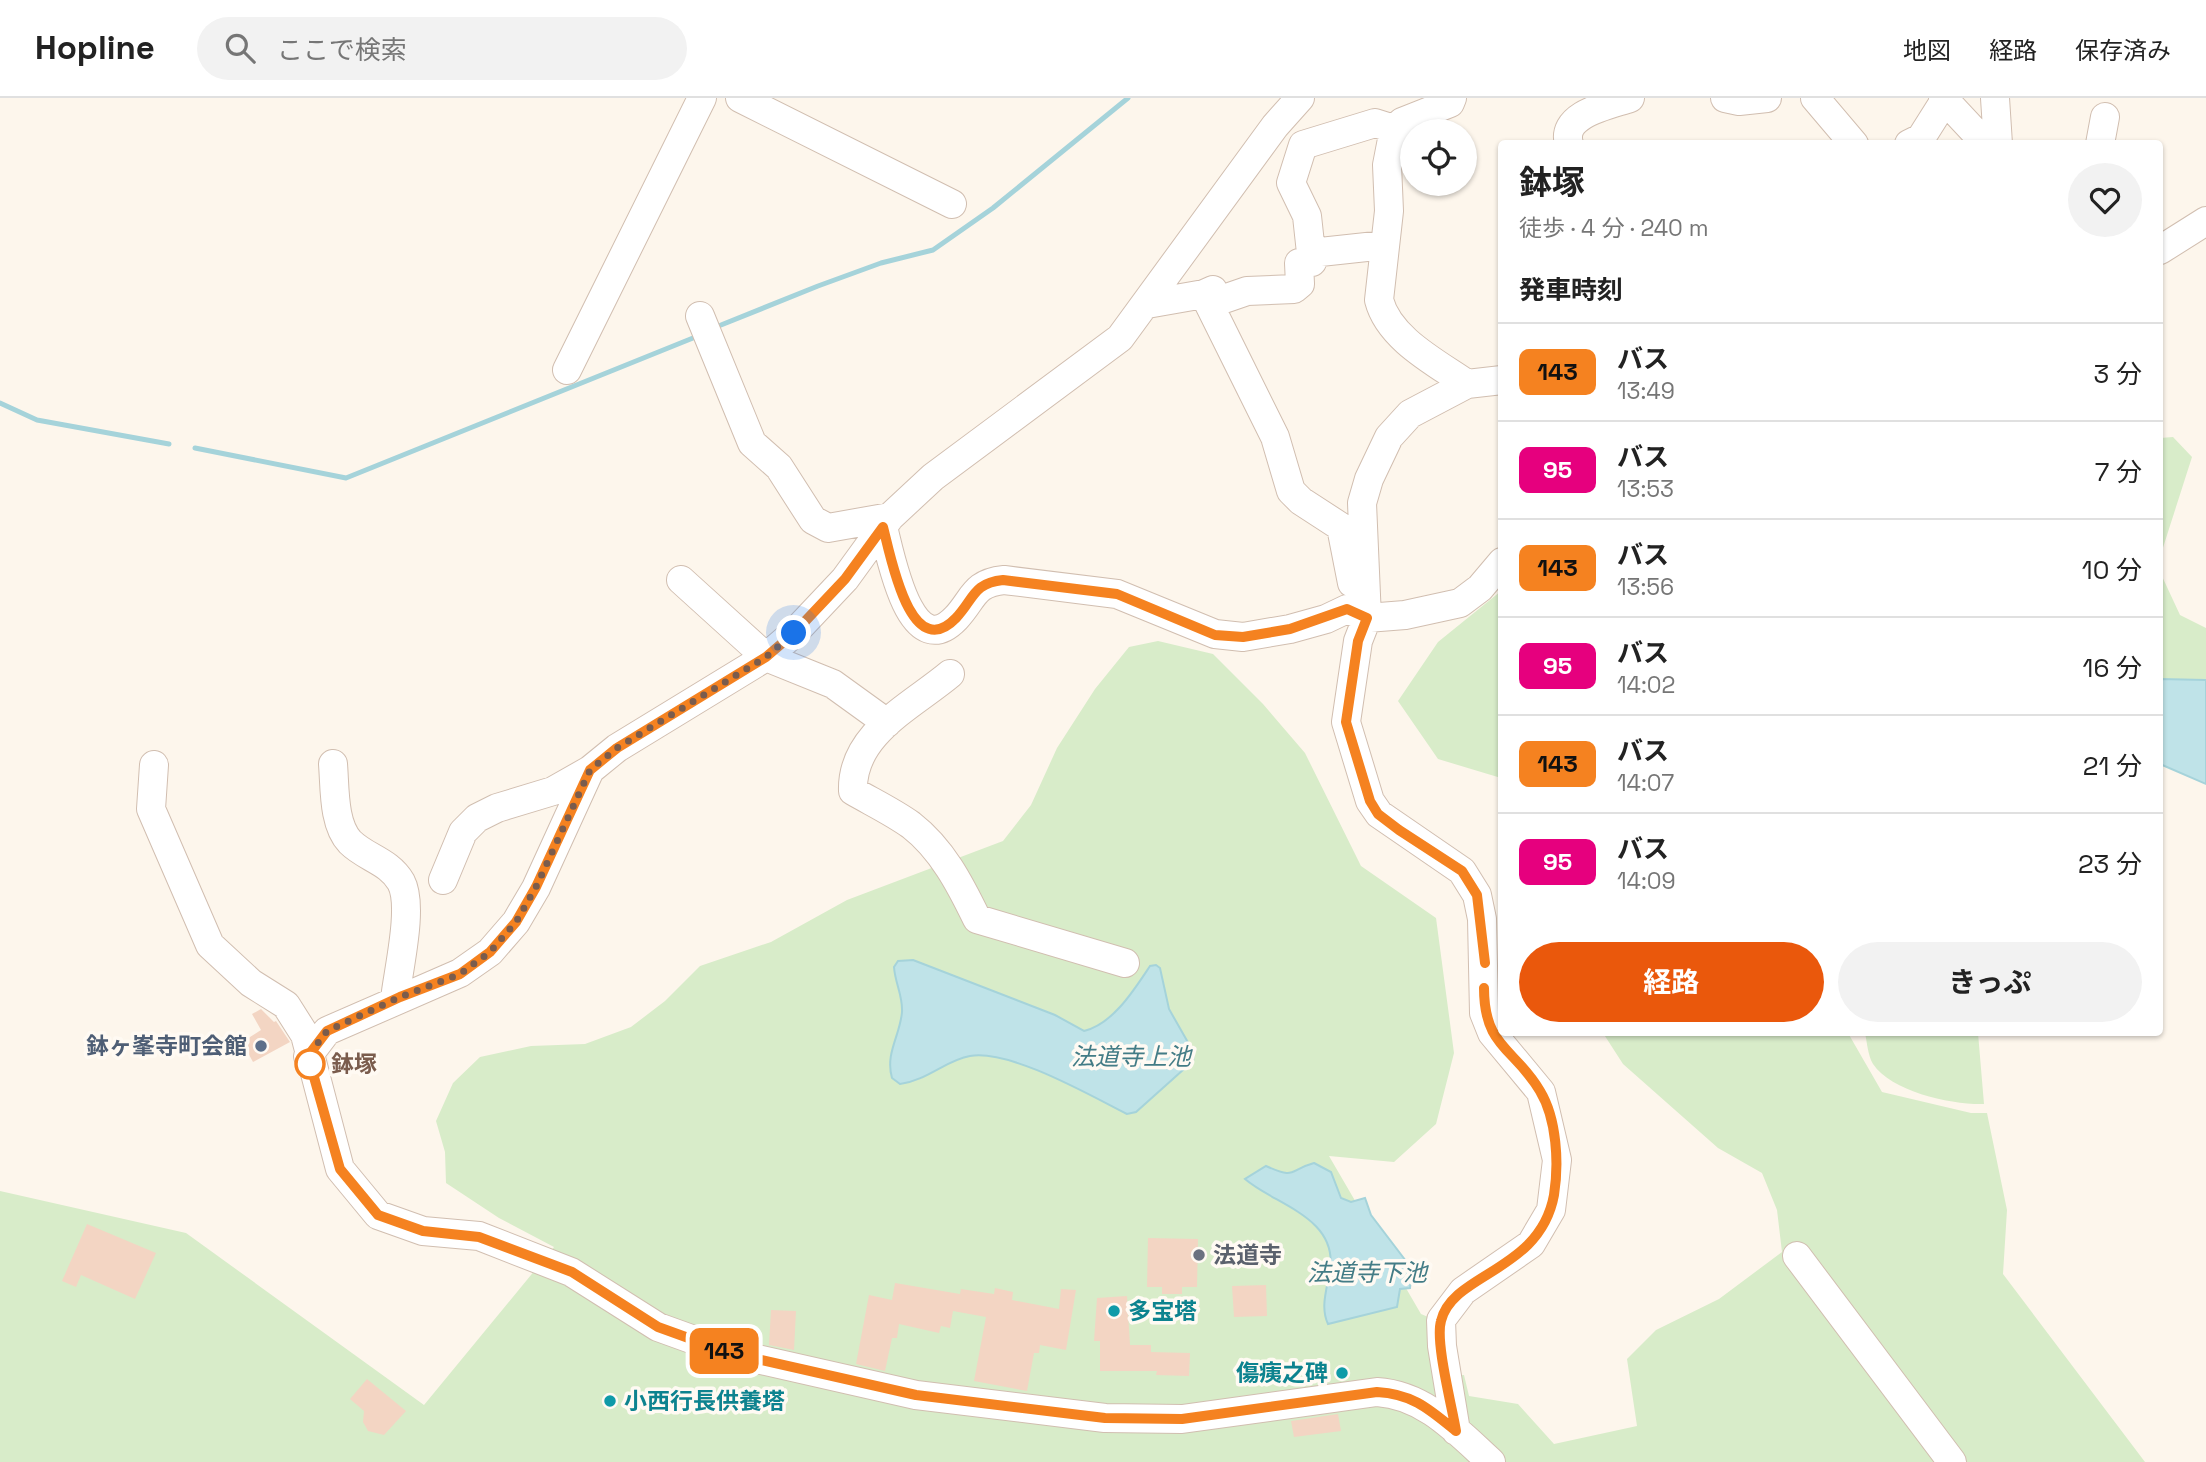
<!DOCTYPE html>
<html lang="ja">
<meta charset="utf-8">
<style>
:root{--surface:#fff;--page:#f2f2f2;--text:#222;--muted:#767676;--line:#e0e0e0;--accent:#ea580c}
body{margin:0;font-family:"Space Grotesk","Noto Sans JP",sans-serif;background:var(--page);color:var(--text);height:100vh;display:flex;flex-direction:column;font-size:26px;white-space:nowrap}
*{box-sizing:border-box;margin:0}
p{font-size:23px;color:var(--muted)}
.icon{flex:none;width:38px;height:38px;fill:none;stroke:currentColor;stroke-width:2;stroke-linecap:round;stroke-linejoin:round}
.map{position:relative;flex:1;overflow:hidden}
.sheet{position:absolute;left:1498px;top:42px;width:665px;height:896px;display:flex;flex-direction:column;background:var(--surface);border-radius:7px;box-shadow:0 2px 5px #0004}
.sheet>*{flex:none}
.badge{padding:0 14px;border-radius:10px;font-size:24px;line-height:46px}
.fabs{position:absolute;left:1400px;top:21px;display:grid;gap:14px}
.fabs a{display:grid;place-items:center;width:77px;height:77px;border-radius:50%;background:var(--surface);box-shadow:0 2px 5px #0004;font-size:35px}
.you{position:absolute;width:35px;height:35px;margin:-18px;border:5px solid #fff;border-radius:50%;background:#1a73e8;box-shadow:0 0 0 10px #1a73e833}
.map>.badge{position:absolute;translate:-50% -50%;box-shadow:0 0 0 4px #fff}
h2{padding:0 21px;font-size:26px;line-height:63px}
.round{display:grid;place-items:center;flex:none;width:74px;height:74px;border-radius:37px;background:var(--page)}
.summary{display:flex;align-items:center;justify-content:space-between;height:119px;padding:0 21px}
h1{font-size:33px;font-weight:700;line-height:52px}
.cta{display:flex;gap:14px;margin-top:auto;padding:14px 21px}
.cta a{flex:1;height:80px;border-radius:42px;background:var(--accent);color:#fff;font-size:28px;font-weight:700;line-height:80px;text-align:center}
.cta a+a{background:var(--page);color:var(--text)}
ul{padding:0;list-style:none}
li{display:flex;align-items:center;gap:21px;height:98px;padding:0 21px;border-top:2px solid var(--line)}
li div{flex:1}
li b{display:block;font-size:26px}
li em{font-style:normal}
li .badge{min-width:77px;font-weight:700;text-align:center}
header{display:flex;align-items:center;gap:42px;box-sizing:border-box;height:98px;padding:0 35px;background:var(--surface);border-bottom:2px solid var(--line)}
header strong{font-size:33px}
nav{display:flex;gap:38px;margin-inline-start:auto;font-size:24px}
.search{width:490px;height:63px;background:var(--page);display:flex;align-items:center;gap:18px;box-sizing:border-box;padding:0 24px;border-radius:38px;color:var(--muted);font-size:26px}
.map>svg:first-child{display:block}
.green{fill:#d8ecc9}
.water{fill:#bfe3e8;stroke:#a5d3da;stroke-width:2}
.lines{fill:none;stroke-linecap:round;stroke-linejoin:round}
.stream{stroke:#a5d3da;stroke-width:5}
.building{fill:#f3d5c3}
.minor-casing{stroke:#d1beb0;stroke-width:30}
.minor{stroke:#fff;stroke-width:28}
.line-casing{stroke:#fff;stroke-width:16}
.line{stroke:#f58220;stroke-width:10}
.walk{stroke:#7a5c4d;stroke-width:7;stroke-dasharray:0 12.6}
.service-dot{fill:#5c6f8a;stroke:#fffaf3;stroke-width:2.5}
.stop-dot{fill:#fff;stroke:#f58220;stroke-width:3.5}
.worship-dot{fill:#6b7280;stroke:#fffaf3;stroke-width:2.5}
.culture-dot{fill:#0f9aa8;stroke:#fffaf3;stroke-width:2.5}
.labels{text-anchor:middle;stroke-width:7;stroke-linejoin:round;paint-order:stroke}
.service-label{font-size:23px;font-weight:bold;fill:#4e5e75;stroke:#fffaf3;text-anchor:end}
.stop-label{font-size:23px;font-weight:bold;fill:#7a5c4d;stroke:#fffaf3;text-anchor:start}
.worship-label{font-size:23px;font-weight:bold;fill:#5b616d;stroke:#fffaf3;text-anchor:start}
.culture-label{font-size:23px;font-weight:bold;fill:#0d838f;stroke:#fffaf3;text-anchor:start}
.water-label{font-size:24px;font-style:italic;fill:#437c86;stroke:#fffaf3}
</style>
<header>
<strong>Hopline</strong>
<div class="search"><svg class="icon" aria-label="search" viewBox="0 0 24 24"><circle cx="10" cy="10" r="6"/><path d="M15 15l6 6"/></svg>ここで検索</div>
<nav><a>地図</a><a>経路</a><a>保存済み</a></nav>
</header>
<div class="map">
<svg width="2206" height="1364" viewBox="0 0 2206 1364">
<rect width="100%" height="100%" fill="#fdf6ec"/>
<path class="green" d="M2173 339 2192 359 2160 459V340Z
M2160 474 2180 517 2206 530V582L2160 581Z
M1501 493V680L1438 661 1398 603 1438 544Z
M1158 543 1213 556 1263 606 1305 655 1361 768 1436 820 1454 955 1436 1026 1394 1064 1329 1058 1421 1216 1433 1221 1453 1278 1464 1277 1469 1298 1518 1306 1554 1346 1637 1328 1627 1261 1656 1232 1719 1201 1782 1154 1777 1112 1762 1075 1718 1050 1623 966 1603 935H1848L1882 994 1971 1015H1987L2007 1112 2003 1176 2145 1364H0V1093L186 1135 424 1307 554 1149 499 1120 446 1085 445 1054 436 1023 453 985 480 959 531 948 585 946 631 929 665 903 700 868 771 844 847 802 1003 743 1031 707 1057 650 1095 591 1129 549Z
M1865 935H1978L1984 1006C1952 1007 1892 994 1873 966 1868 958 1867 944 1865 935Z"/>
<path class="water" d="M2160 581 2206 582V686L2160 666Z
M913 862 1055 917 1084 933C1113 926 1134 892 1150 868L1156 867 1160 870 1169 911 1194 955 1193 963 1136 1014 1127 1016C1091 998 1010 951 970 958 946 962 928 982 900 986L892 980C885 955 900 938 902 914 903 898 895 885 894 869L898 863Z
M1314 1065 1331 1074 1341 1100 1351 1104 1365 1100 1371 1117 1412 1171 1410 1190 1400 1191 1397 1209 1328 1226C1320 1209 1327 1191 1330 1172 1338 1119 1275 1107 1245 1081L1266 1068C1297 1082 1288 1072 1314 1065Z"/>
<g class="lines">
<path class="stream" d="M721 227 818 188 881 165 933 152 993 110 1128 0
M0 305 37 322 169 346
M195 350 346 380 693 240"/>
</g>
<path class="building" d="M261 911 274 924 276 923 290 944 253 964 242 944 261 932 252 916Z
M87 1126 156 1155 135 1201 81 1177 76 1189 62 1183Z
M1148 1140 1198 1141 1197 1189H1182V1196H1162V1189H1147Z
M895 1185 960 1196 961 1191 994 1196 995 1190 1013 1194 1012 1202 1059 1211 1061 1191 1076 1192 1066 1252 1040 1247 1039 1255H1034L1027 1293 974 1283 986 1219 953 1213 950 1230 941 1228 939 1235 899 1226 897 1240H892L885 1273 856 1266 869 1197 892 1202Z
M1266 1187 1267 1218 1234 1219 1232 1188Z
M1127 1198 1130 1247H1151V1254L1190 1255 1189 1278 1156 1277 1157 1273H1100V1243H1094L1097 1200Z
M771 1212 796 1213 794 1252 769 1247Z
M367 1281 406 1313 384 1337 368 1333 363 1324 364 1313 350 1301Z
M1338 1316 1341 1333 1294 1339 1291 1323Z"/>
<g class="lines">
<defs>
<path id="minor" d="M740 0 952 106
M1452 0 1450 5 1402 24 1394 31 1387 67 1389 113 1379 202C1389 241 1437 265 1467 286
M1725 0 1739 3 1767 0
M1815 0 1854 46
M1943 0 1986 46
M1995 0 1998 46
M1569 46C1560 16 1610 7 1630 0
M1909 46 1921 40 1945 2
M2100 46 2105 19
M2160 152 2206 123
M1311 155 1385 147
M1204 196 1213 192 1218 203 1247 193 1294 191 1300 186 1299 165 1312 164 1307 118 1291 85 1303 47 1375 25 1394 31
M1147 206 1204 196 1275 339 1291 393 1301 403 1341 429 1352 485
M700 218 752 345 779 369 813 422 828 430 890 419
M567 272 702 0
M883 429C890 455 910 568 956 520 974 501 973 485 1004 482L1117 496 1215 536 1243 539 1290 531 1326 521 1347 511 1367 520 1405 517 1460 505 1480 490 1502 464
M681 482 766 559 833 586 887 625
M950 576C912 608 851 636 853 693 872 704 893 714 911 727 942 751 960 786 977 821L1125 865
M333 666C335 690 333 726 350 744 366 760 389 763 401 784 414 808 398 873 395 901
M154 667 151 711 210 847 251 885 286 907 305 937 340 1071 378 1117 423 1133 479 1138 571 1174 658 1229 730 1255 916 1297 1105 1320 1182 1321 1377 1294C1425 1297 1457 1333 1491 1364
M443 782 463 734 477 720 497 710 553 693 590 672
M308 958 327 933 460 875 490 854 516 824 536 790 590 672 617 650 766 559 794 535 845 481 890 419 933 379 1120 240 1275 28 1300 0
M1797 1158 1952 1364
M1456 1333 1442 1248 1441 1222 1463 1193 1531 1146 1551 1112 1557 1062 1541 994 1492 935 1484 915 1482 821 1477 797 1462 773 1379 716 1370 703 1346 624 1358 543 1367 520 1362 405 1369 381 1389 339 1410 316 1467 286 1502 282"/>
</defs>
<use href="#minor" class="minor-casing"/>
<use href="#minor" class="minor"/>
</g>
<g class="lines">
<defs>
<path id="line" d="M1484 890C1484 950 1515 950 1540 993 1557 1021 1559 1066 1554 1097 1540 1174 1452 1175 1441 1223 1435 1244 1452 1308 1456 1333 1429 1311 1413 1296 1377 1294L1182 1321 1105 1320 916 1297 730 1255 658 1229 572 1174 479 1139 423 1133 378 1117 340 1071 308 958 327 933 400 899 460 876 490 854 516 824 536 789 590 672 617 650 766 559 794 535 845 481 883 429C890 455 910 568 956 520 974 501 973 485 1003 482L1117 496 1215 537 1243 539 1290 531 1347 511 1367 520 1358 543 1346 624 1370 703 1378 716 1399 732 1462 773 1477 797 1485 865"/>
</defs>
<use href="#line" class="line-casing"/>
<use href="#line" class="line"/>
<path class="walk" d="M310 966 308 958 327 933 400 899 460 876 490 854 516 824 536 789 590 672 617 650 766 559 794 535"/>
</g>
<circle class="service-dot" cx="261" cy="948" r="7"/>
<circle class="stop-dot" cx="310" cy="966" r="14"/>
<circle class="worship-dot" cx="1199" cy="1157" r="7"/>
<g class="culture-dot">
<circle cx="1114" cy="1213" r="7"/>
<circle cx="1342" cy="1275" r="7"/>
<circle cx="610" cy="1303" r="7"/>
</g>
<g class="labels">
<g class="service-label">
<text x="247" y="956">鉢ヶ峯寺町会館</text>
</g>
<g class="stop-label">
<text x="331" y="974">鉢塚</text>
</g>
<g class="worship-label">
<text x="1213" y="1165">法道寺</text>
</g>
<g class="culture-label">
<text x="1128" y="1221">多宝塔</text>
<text x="1328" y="1283" text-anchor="end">傷痍之碑</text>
<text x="624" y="1311">小西行長供養塔</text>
</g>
<g class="water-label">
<text x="1131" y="967">法道寺上池</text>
<text x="1367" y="1183">法道寺下池</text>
</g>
</g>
</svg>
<div class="fabs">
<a><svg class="icon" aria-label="locate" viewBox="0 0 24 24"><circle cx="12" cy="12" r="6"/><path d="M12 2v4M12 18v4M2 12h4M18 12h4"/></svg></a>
</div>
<div class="you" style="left:794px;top:535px"></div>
<b class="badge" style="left:724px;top:1253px;background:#f58220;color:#111">143</b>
<section class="sheet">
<div class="summary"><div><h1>鉢塚</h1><p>徒歩 · 4 分 · 240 m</p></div><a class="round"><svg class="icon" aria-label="heart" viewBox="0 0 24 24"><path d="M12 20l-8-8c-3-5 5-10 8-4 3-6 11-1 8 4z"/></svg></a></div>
<h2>発車時刻</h2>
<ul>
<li><span class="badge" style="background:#f58220;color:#111">143</span><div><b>バス</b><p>13:49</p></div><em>3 分</em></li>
<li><span class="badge" style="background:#e6007e;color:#fff">95</span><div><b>バス</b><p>13:53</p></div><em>7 分</em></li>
<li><span class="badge" style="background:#f58220;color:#111">143</span><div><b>バス</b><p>13:56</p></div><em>10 分</em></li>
<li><span class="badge" style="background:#e6007e;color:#fff">95</span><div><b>バス</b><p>14:02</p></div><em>16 分</em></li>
<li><span class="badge" style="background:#f58220;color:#111">143</span><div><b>バス</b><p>14:07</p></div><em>21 分</em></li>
<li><span class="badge" style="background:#e6007e;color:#fff">95</span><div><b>バス</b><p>14:09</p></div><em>23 分</em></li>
</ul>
<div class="cta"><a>経路</a><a>きっぷ</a></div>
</section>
</div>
